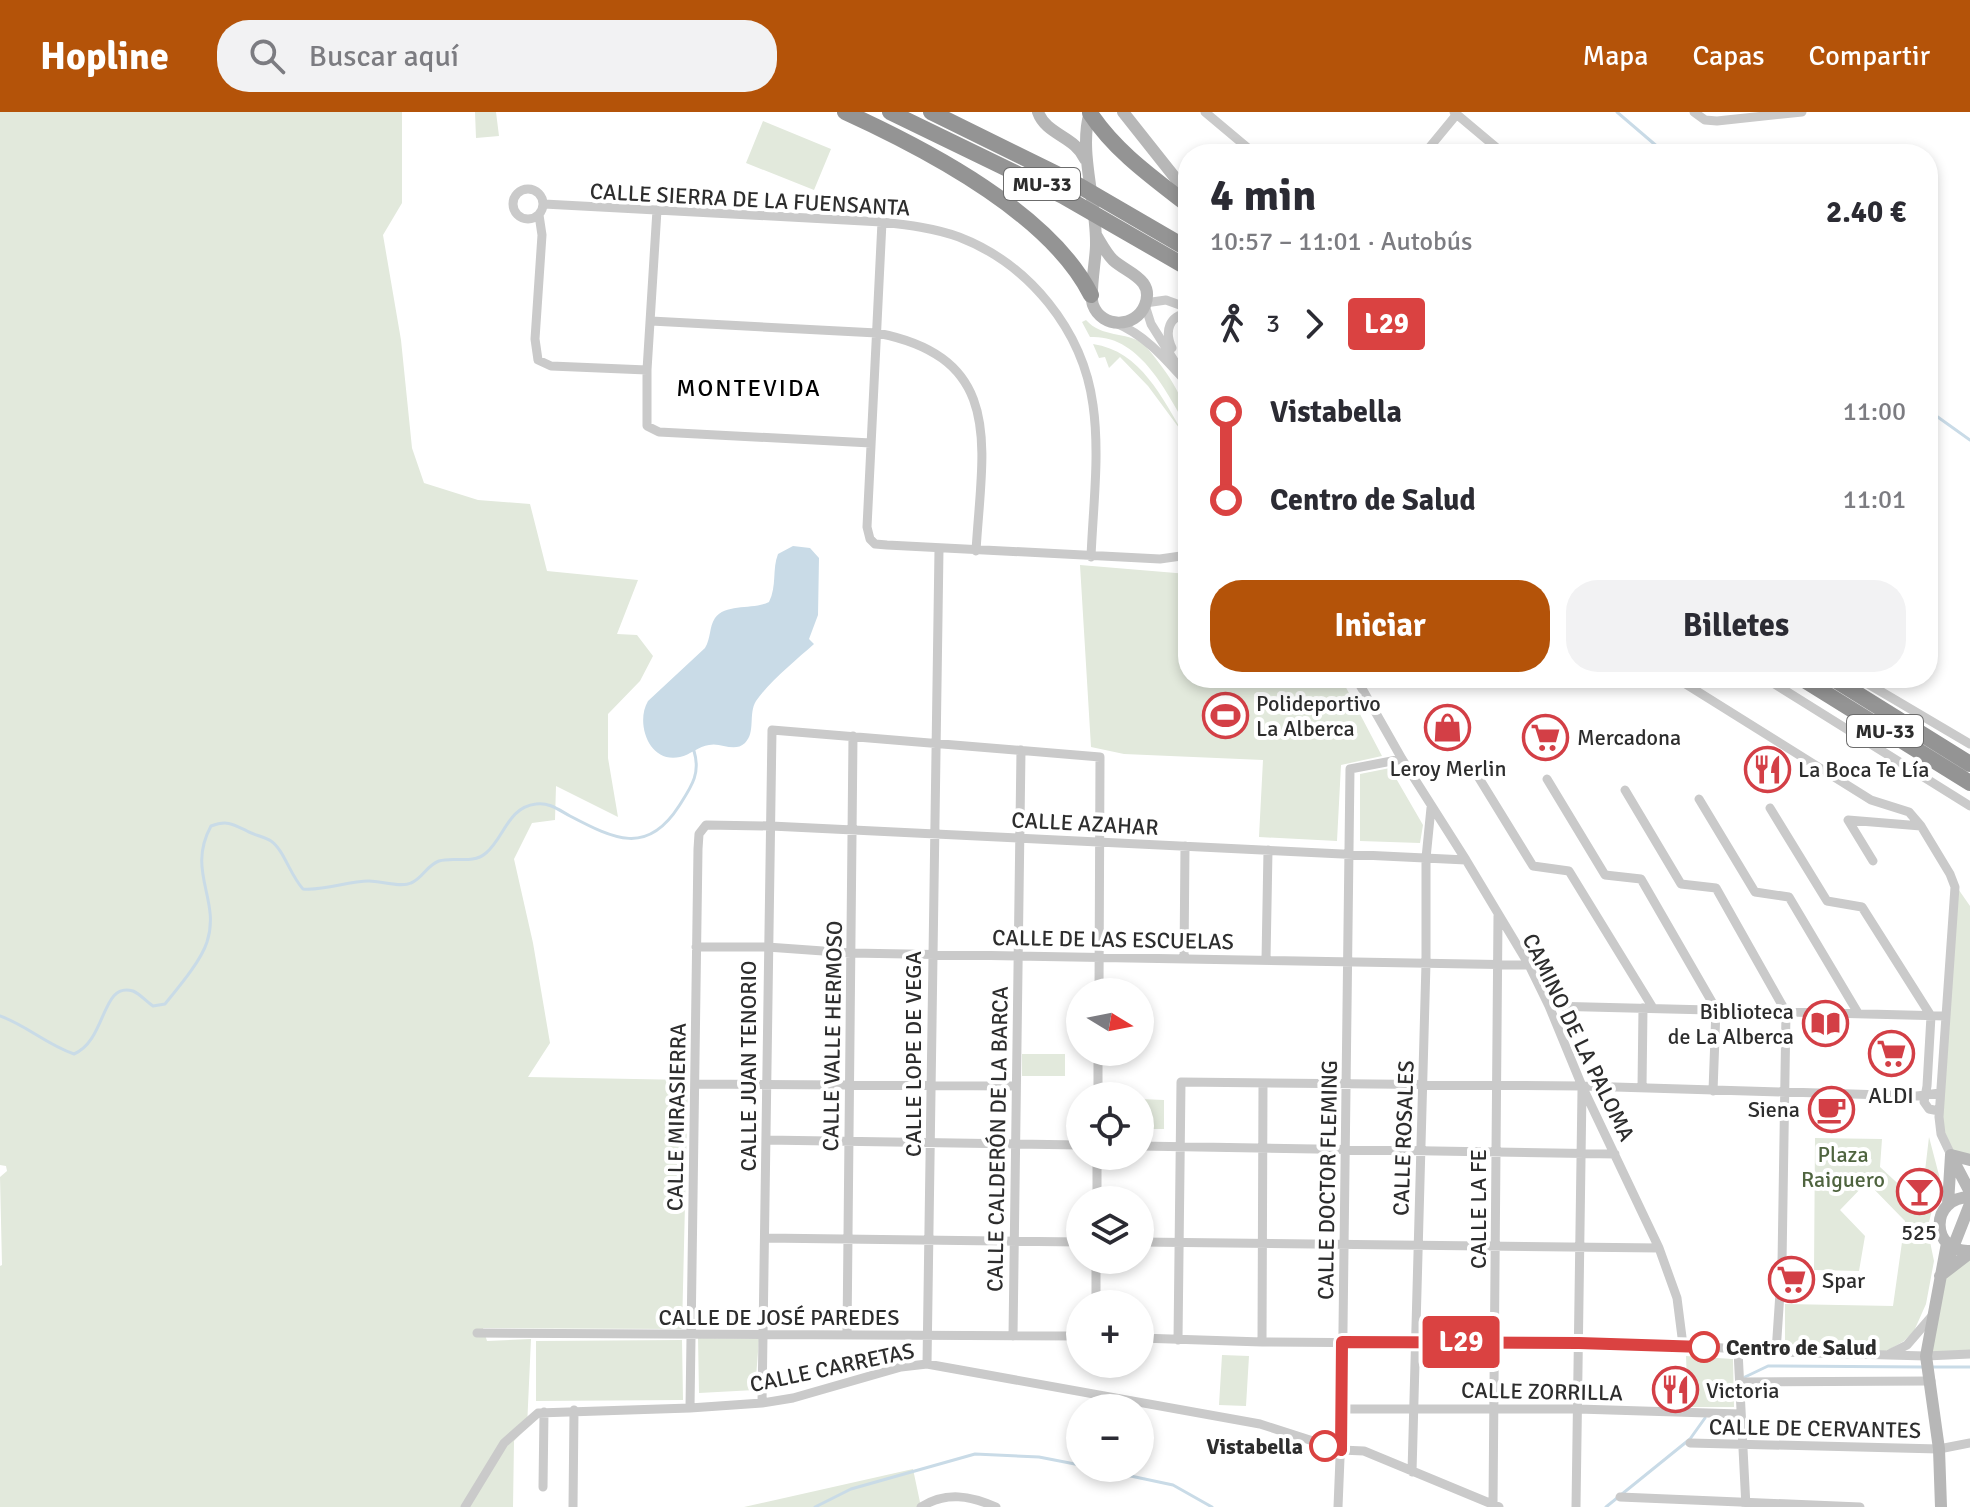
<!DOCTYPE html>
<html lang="es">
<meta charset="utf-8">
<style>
:root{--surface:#fff;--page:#f2f2f3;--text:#2b2b33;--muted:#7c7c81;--accent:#b45309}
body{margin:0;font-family:Signika,sans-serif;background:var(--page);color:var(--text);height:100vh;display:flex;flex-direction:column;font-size:30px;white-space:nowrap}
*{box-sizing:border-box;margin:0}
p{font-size:26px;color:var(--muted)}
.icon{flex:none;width:44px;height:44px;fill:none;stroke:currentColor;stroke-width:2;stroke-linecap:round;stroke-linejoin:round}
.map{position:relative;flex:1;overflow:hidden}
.details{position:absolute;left:1178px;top:32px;width:760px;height:544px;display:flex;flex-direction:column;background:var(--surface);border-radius:32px;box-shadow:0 4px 12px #0003}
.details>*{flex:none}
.badge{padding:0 16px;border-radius:6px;font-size:28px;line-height:52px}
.needle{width:52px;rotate:100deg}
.controls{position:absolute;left:1066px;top:866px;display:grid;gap:16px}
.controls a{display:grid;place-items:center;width:88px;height:88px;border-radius:50%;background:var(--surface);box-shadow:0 4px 12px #0003;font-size:40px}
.map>.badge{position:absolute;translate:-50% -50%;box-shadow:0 0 0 4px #fff}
.legs{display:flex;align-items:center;gap:12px;height:88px;padding:0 32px;font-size:26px}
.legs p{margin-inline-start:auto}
.overview{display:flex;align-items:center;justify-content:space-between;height:136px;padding:0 32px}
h1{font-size:44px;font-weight:700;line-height:60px}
.cta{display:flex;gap:16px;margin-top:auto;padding:16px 32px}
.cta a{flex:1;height:92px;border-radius:32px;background:var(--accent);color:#fff;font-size:32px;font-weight:700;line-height:92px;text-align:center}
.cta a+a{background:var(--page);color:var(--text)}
ul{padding:0 32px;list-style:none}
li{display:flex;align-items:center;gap:28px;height:88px;font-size:30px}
li i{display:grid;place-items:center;width:12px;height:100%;margin:0 10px;background:currentColor}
li i::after{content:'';width:20px;height:20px;margin:-10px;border:6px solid;border-radius:50%;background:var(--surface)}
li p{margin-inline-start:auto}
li:first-child i{background:linear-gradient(#0000 50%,currentColor 0)}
li:last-child i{background:linear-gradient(currentColor 50%,#0000 0)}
header{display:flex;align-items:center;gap:48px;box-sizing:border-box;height:112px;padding:0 40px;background:var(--accent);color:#fff}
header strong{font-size:38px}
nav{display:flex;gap:44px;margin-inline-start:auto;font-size:28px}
.search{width:560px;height:72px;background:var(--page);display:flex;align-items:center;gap:20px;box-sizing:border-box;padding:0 28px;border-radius:32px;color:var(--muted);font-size:30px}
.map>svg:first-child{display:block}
.green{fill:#e2e9dc}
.water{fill:#c9dbe7}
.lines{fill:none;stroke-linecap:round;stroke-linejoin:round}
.stream{stroke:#c9dbe7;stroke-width:3}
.street{stroke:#cacaca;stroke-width:9}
.secondary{stroke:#b7b7b7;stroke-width:12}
.highway{stroke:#949494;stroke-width:16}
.line-1-casing{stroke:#fff;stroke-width:18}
.line-1{stroke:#da4241;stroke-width:12}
.stop-1-dot{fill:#fff;stroke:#da4241;stroke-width:4}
.labels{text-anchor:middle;stroke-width:8;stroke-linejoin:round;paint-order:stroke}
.shield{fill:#fff;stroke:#6c6c6c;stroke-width:2}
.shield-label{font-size:20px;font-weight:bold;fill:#2d2d2d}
.street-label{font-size:22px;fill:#2d2d2d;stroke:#fff}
.poi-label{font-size:22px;fill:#2d2d2d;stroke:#fff;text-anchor:start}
.park-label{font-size:22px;fill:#4f643f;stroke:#fff}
.stop-label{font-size:22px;font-weight:bold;fill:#2d2d2d;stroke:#fff;text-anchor:start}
.neighbourhood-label{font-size:24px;letter-spacing:2px;fill:#000;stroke:#fff}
</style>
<header>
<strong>Hopline</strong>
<div class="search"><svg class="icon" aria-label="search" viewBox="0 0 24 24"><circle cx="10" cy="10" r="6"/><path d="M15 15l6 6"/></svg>Buscar aquí</div>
<nav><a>Mapa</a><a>Capas</a><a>Compartir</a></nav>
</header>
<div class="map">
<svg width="1970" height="1395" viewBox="0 0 1970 1395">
<rect width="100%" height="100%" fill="#fff"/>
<path class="green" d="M0 0H402V91L383 123 401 228 412 336 424 371 478 388 530 392 547 459 638 468 617 522 637 523 653 544 640 569 608 602V646L618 705 556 674 555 708 532 711 514 747 533 831 550 931 528 965 688 968 682 1217 483 1216 487 1229 531 1227 527 1315 514 1329 513 1395H0V1154L2 1153 0 1065 7 1059 6 1054 0 1053Z
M475 0H496L499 24 476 26Z
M763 9 831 37 814 78 746 51Z
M1086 208C1102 226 1125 219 1144 232 1163 255 1188 286 1188 317 1167 281 1140 222 1090 225L1082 210Z
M1093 232C1141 239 1162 286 1185 324L1148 274 1120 245 1109 256 1105 245 1099 246Z
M1080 453 1188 462V566H1341L1382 644 1341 653 1337 729 1259 725 1263 648 1124 642 1091 635Z
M1390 656 1423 713 1420 731 1360 729V662Z
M1954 771 1970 794V1048L1951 1043 1941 1022Z
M1022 942H1065V964H1022Z
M1140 987 1164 988V1017H1140Z
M1929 1025 1940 1067 1929 1110 1928 1120 1934 1149 1926 1192 1914 1219 1904 1229 1883 1241 1785 1232V1192L1893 1194 1905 1109 1867 1070 1840 1098 1865 1124 1859 1159 1814 1158 1815 1026 1882 1027 1880 1055 1921 1093Z
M1970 1141V1242L1926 1244 1940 1164Z
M698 1226 759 1227 755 1278 699 1281Z
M682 1228 683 1288 536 1289V1229Z
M1222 1243 1249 1244 1246 1294 1219 1293Z
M1686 1244 1733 1247 1734 1295H1688Z
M913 1357 921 1395H744Z"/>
<path class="water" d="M793 434 810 436 819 446 818 503 809 527 814 532C796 548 769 570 756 589 748 602 756 620 745 631 734 641 721 630 709 633 699 634 690 643 680 645 649 652 635 611 648 589L705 536C711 526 709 515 715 506 726 491 754 498 769 490 777 474 772 457 778 442Z"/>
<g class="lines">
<path class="stream" d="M1617 0 1666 42
M1928 298 1970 328
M0 904C26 913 47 933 74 942 107 928 101 869 133 879 140 882 147 890 153 894L165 892C178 876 201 849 207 830 221 787 186 760 211 714 227 708 233 712 247 719 254 723 265 725 271 729 284 738 290 763 303 777 326 779 347 769 369 769 381 769 401 776 411 771 423 766 427 753 439 749 454 744 472 753 486 741 504 726 508 695 536 692 549 690 559 698 570 704 614 727 647 744 679 694 691 675 701 662 694 639
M1930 1255H1970
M1745 1265 1768 1254 1922 1255
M1093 1356 1173 1373 1212 1395
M815 1395 851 1377 975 1342 1039 1345 1080 1353
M1606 1395 1690 1327 1705 1306"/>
<path class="street" d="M1205 0 1255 42
M1454 0 1504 42
M1694 0 1705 8 1717 9 1802 0
M1424 42 1457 2
M513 92a15 15 0 1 1 30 0a15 15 0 1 1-30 0Z
M544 92 882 110C908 113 934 116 959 125 1029 152 1083 218 1093 293 1100 342 1093 395 1091 445
M657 98 647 258V314L659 320 871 331
M539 103 542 123 535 227 538 248 551 254 647 258
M882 110 867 415 870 427 875 432 887 433 1160 447 1188 443
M1145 191 1166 188 1188 196
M1145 193 1151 212 1178 255
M651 209 877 221C1007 246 982 336 976 439
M1116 211C1147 224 1166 248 1188 272
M1172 236C1164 219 1169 204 1188 201
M1356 566 1402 647 1466 748 1529 853 1549 894 1582 974 1659 1136 1677 1186 1683 1233
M1676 566 1871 688 1909 700 1921 714
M1765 566 1970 694
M1858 566 1970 632
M1474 658 1533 754 1569 759 1653 896
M1547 667 1605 763 1641 767 1716 897 1713 979
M1625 678 1681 772 1716 776 1786 900 1782 1151 1776 1240
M1699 687 1755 780 1789 785 1858 901
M1770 696 1827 789 1862 795 1931 904 1927 974 1924 990 1929 997 1939 999
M1873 749 1848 708 1921 714 1950 762 1955 775 1939 1005 1941 1022 1951 1043
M696 835H767L851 841 1529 853
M1184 847 1185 734
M1266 848 1268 738
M1549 894 1946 904
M695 972 1016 974
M1642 976 1643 896
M1098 984V940
M766 1028 1080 1033
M1140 1034 1615 1042
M1097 1088V1044
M765 1126 1080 1130
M1140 1130 1659 1136
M1096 1192V1148
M477 1221 1080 1224
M847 1223 853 624
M1013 1224 1021 638
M1140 1226 1262 1230 1683 1233 1776 1240 1926 1244 1970 1242
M1178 1228 1181 970 1582 974 1917 984 1940 981
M1262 1230 1263 971
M1738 1239 1746 1395
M1891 1241 1907 1233 1932 1204
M927 1252 939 437
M1740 1270 1931 1269
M762 1291 772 618 1100 645 1099 880
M690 1296 698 737 699 722 706 713 771 714 1466 748
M1342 1297H1578L1740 1302
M1690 1331 1939 1337 1970 1331
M1412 1360 1426 851V746L1431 696
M543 1375 544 1300
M1620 1385 1860 1395
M1493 1393 1498 804
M465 1395 504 1331 538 1301 690 1296 762 1291 793 1286 901 1255 927 1252 1260 1312 1341 1338 1364 1339 1499 1395
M573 1395 574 1298
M921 1395C946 1379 971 1384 996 1395
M1338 1395 1342 1297 1350 657 1402 647
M1576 1395 1582 978"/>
<path class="secondary" d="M1038 0C1046 23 1075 24 1085 47
M1090 0C1078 38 1097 91 1096 133 1096 147 1089 182 1093 193 1102 217 1136 216 1145 193 1155 167 1127 161 1113 148 1106 141 1101 131 1096 123
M1123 0 1188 82
M1951 1043 1970 1048
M1951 1044 1970 1080
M1970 1085C1929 1085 1930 1141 1970 1139
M1948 1092 1951 1043
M1950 1143 1970 1092
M1940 1164 1970 1141
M1941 1395 1939 1337 1926 1244 1947 1131"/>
<path class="highway" d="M845 0C926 37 1050 101 1091 183
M890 0 1063 84 1188 156
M931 0 1071 69 1188 137
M1090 1C1115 39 1152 65 1188 93
M1801 566 1970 671
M1832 566 1970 652"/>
</g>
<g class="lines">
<defs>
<path id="line-1" d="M1325 1334 1341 1338 1342 1230 1579 1231 1704 1235"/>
</defs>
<use href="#line-1" class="line-1-casing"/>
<use href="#line-1" class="line-1"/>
</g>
<defs>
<symbol id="stadium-ring" viewBox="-11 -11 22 22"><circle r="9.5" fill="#fff" stroke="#d33f46" stroke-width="1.5"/><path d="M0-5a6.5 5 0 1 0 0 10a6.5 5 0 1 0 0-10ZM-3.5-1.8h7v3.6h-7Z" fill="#d33f46"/></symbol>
<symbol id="shop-ring" viewBox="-11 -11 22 22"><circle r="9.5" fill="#fff" stroke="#d33f46" stroke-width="1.5"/><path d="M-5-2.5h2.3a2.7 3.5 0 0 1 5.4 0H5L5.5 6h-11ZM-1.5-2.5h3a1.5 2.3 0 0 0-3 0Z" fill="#d33f46"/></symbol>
<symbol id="supermarket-ring" viewBox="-11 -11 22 22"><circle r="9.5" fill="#fff" stroke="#d33f46" stroke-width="1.5"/><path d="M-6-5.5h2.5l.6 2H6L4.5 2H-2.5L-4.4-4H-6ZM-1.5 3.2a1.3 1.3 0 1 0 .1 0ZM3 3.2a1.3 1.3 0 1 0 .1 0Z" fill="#d33f46"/></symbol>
<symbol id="restaurant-ring" viewBox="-11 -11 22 22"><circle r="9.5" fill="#fff" stroke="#d33f46" stroke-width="1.5"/><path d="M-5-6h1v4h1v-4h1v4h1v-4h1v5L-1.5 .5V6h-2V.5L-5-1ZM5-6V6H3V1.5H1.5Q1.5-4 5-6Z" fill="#d33f46"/></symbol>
<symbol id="library-ring" viewBox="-11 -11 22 22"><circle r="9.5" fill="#fff" stroke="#d33f46" stroke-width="1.5"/><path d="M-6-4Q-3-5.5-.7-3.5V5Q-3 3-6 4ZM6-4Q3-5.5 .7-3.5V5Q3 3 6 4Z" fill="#d33f46"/></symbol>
<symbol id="cafe-ring" viewBox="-11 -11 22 22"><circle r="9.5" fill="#fff" stroke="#d33f46" stroke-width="1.5"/><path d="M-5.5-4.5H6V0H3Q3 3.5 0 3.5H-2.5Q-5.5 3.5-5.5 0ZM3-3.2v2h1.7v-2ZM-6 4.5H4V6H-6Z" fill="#d33f46"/></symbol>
<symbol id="bar-ring" viewBox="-11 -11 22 22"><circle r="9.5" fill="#fff" stroke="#d33f46" stroke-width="1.5"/><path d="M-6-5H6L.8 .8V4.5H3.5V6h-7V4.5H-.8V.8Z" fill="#d33f46"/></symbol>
</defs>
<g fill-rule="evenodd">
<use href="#stadium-ring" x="1200" y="578" width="51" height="51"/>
<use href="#shop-ring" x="1422" y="590" width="51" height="51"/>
<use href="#supermarket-ring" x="1520" y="600" width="51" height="51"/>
<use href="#restaurant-ring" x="1742" y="632" width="51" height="51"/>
<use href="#library-ring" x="1800" y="886" width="51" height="51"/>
<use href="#supermarket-ring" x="1866" y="916" width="51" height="51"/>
<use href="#cafe-ring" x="1806" y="972" width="51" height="51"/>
<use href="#bar-ring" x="1894" y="1054" width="51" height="51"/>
<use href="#supermarket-ring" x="1766" y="1142" width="51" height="51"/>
<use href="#restaurant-ring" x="1650" y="1252" width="51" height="51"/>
</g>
<g class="stop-1-dot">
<circle cx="1704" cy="1235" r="14"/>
<circle cx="1325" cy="1334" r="14"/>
</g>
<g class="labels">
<g class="shield">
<rect x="1004" y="56" width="76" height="32" rx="6"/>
<rect x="1847" y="603" width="76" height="32" rx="6"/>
</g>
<g class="shield-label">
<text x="1042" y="79">MU-33</text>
<text x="1885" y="626">MU-33</text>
</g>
<g class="street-label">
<text transform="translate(750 87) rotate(3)" y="8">CALLE SIERRA DE LA FUENSANTA</text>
<text transform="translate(1085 711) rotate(3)" y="8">CALLE AZAHAR</text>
<text transform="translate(1113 827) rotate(1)" y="8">CALLE DE LAS ESCUELAS</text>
<text transform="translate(832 924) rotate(-89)" y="8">CALLE VALLE HERMOSO</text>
<text transform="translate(1579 925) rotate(64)" y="8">CAMINO DE LA PALOMA</text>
<text transform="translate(913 942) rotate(-90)" y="8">CALLE LOPE DE VEGA</text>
<text transform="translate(748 954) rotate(-90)" y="8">CALLE JUAN TENORIO</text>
<text transform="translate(676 1005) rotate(-89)" y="8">CALLE MIRASIERRA</text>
<text transform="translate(1403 1026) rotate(-88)" y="8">CALLE ROSALES</text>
<text transform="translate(997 1027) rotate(-89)" y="8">CALLE CALDERÓN DE LA BARCA</text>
<text transform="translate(1327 1068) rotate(-89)" y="8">CALLE DOCTOR FLEMING</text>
<text transform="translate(1478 1097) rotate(-90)" y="8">CALLE LA FE</text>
<text x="779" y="1213">CALLE DE JOSÉ PAREDES</text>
<text transform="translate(832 1255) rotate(-12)" y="8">CALLE CARRETAS</text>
<text transform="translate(1542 1279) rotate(1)" y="8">CALLE ZORRILLA</text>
<text transform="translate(1815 1316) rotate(1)" y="8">CALLE DE CERVANTES</text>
</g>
<g class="poi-label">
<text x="1256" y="599">Polideportivo<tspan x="1256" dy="25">La Alberca</tspan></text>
<text x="1577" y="633">Mercadona</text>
<text x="1448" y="664" text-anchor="middle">Leroy Merlin</text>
<text x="1798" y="665">La Boca Te Lía</text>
<text x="1794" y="907" text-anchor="end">Biblioteca<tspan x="1794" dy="25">de La Alberca</tspan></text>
<text x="1891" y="991" text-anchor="middle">ALDI</text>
<text x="1800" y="1005" text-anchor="end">Siena</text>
<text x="1919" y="1128" text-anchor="middle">525</text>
<text x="1822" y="1176">Spar</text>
<text x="1706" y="1286">Victoria</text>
</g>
<g class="park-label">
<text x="1843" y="1050">Plaza<tspan x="1843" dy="25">Raiguero</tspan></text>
</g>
<g class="stop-label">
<text x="1726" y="1243">Centro de Salud</text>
<text x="1303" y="1342" text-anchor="end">Vistabella</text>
</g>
<g class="neighbourhood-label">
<text x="749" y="284">MONTEVIDA</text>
</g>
</g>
</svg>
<div class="controls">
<a><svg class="needle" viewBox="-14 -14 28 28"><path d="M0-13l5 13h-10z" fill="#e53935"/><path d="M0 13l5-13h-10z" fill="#7c7c81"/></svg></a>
<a><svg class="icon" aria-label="locate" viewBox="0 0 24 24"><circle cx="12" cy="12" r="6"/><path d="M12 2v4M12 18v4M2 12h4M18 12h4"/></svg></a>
<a><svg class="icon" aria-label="layers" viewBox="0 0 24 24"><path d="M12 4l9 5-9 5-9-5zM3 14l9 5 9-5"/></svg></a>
<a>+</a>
<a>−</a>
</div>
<b class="badge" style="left:1461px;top:1230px;background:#da4241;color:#fff">L29</b>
<section class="details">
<div class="overview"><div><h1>4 min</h1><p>10:57 – 11:01 · Autobús</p></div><b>2.40 €</b></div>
<div class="legs"><svg class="icon" aria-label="walk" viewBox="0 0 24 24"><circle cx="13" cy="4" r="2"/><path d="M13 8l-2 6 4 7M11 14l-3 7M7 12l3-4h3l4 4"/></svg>3<svg class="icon" aria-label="forward" viewBox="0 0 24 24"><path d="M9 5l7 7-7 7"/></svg><b class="badge" style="background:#da4241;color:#fff">L29</b></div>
<ul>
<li><i style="color:#da4241"></i><b>Vistabella</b><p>11:00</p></li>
<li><i style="color:#da4241"></i><b>Centro de Salud</b><p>11:01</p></li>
</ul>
<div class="cta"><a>Iniciar</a><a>Billetes</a></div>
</section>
</div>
